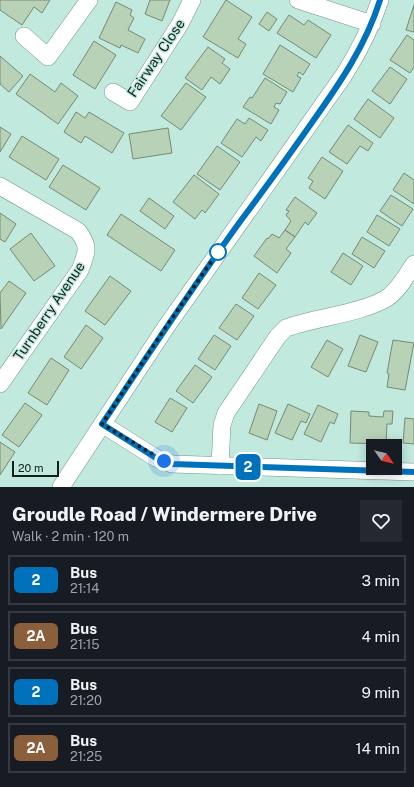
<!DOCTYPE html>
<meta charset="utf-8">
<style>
:root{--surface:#171b24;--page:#242831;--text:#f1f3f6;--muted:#9ea1a6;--line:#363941}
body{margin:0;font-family:"Public Sans",sans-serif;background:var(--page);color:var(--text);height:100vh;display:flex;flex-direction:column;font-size:15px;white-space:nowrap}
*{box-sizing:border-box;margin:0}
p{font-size:13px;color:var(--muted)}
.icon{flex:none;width:22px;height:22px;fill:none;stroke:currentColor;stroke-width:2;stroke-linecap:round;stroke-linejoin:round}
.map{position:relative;height:487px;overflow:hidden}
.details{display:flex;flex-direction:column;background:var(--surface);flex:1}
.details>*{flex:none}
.badge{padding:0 8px;border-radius:6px;font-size:14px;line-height:26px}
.needle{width:26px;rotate:124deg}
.controls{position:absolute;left:366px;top:439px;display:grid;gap:8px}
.controls a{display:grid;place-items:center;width:36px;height:36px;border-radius:0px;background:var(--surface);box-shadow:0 2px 10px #0003;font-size:20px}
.scale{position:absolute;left:12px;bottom:10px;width:47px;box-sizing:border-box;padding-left:4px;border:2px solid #12211d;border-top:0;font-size:11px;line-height:14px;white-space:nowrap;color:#12211d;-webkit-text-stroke:3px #c1e9de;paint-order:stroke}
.you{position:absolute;width:20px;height:20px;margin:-10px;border:3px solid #fff;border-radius:50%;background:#1a73e8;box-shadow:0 0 0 6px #1a73e833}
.map>.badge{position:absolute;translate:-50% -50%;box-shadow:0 0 0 2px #fff}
.round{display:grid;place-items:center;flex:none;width:42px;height:42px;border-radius:0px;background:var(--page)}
.overview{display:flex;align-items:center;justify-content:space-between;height:68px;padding:0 12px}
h1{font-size:19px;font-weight:800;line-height:30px}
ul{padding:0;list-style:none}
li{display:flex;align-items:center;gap:12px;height:50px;margin:0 8px 6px;padding:0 4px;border:2px solid var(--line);border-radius:0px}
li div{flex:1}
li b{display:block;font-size:15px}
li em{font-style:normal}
li .badge{min-width:44px;font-weight:700;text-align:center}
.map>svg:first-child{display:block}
.building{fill:#b8d2b8;stroke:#748b73}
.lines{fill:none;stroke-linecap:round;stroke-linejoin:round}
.street-casing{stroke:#70968c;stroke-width:18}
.street{stroke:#fff;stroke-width:17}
.line-casing{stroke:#fff;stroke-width:9}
.line{stroke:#0072bc;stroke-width:6}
.walk{stroke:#12211d;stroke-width:4;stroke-dasharray:0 7.2}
.stop-dot{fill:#fff;stroke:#0072bc;stroke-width:2}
.labels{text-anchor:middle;stroke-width:3;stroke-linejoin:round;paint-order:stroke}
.street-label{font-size:14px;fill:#12211d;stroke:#c1e9de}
</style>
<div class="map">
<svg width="414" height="487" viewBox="0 0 414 487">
<rect width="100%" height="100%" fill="#c1e9de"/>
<path class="building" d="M0 0H50L42 13 34 7 22 25 0 10Z
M150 0H170L162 21 145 14Z
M226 0 252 17 238 39 246 44 238 58 203 37Z
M116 2 132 10 130 15 134 18 128 30 145 39 138 53 121 45 120 48 99 38Z
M414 5V32L406 30Z
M267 12 277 19 269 31 259 24Z
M289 15 304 25 308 20 331 35 316 58 277 33Z
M407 35 414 40V67L410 73 390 60Z
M94 41 116 55 95 89 73 75Z
M280 45 310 64 303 75 299 72 297 76 301 78 293 92 263 74Z
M208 47 225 59 222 63 230 69 220 84 211 77 202 90 185 78Z
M0 56 23 76 9 92 0 84Z
M390 67 407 79 390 104 372 91Z
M30 74 55 92 61 83 78 96 58 124 16 94Z
M265 78 287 92 280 104 276 103 274 107 279 110 271 124 243 107 250 97 252 98Z
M186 83 206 97 181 130 161 116Z
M368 99 394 118 380 138 354 119Z
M76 112 85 118 89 112 124 133 112 153 85 136 81 143 64 132Z
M249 118 268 130 261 141 256 137 242 157 221 143 237 119 245 124Z
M348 125 373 143 368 151 360 146 347 164 329 152Z
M0 127 11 134 0 152Z
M168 128 172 153 133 159 129 134Z
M22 136 59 159 46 180 9 157Z
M217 146 240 162 220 190 197 174Z
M322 157 343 171 325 199 309 188 313 181 308 178Z
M63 165 100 188 86 210 49 187Z
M404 173 414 180V204L393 190Z
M194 175 219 194 205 213 202 210 195 219 173 202Z
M391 195 413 209 402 226 380 211Z
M295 197 317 213 308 225 305 222 295 237 285 230 291 221 286 215 289 211 286 210Z
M149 198 174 216 165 229 140 211Z
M0 213 16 224 5 242 0 239Z
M121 214 175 250 161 271 107 235Z
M377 215 400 229 389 246 367 232Z
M285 230 295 237 286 249 291 253 277 273 254 256 267 238 268 239 272 234 279 238Z
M31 233 55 266 34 281 10 249Z
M362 237 385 251 374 268 352 254Z
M343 253 363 266 351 285 331 272Z
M259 273 276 285 258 309 242 298Z
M110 276 131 291 105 325 85 311Z
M9 281 26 293 1 329 0 293Z
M236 304 254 316 237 340 219 328Z
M86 325 103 338 81 369 64 357Z
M214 335 231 346 215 370 198 359Z
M360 335 378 342 366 372 348 366Z
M327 340 343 349 328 377 311 367Z
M393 340 414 343 405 390 387 387 389 374 387 373Z
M51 358 69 370 47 405 28 393Z
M195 365 212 377 193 403 176 391Z
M170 398 187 408 172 432 155 422Z
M25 403 42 415 19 447 2 435Z
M259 404 277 411 267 440 249 433Z
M288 404 310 414 306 423 301 421 292 440 275 433Z
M318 405 338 414 334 424 330 422 321 442 304 434Z
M351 411 369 412V416L383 417 384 411H393L392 424H387L386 444 350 443Z
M405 418 414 419V444L403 443Z
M0 442 15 452 0 475Z"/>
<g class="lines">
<defs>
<path id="street" d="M298 0 372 24
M24 36 48 57 89 0
M113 92 130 102 180 24 192 0
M0 186 78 231C90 247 87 252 80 270L0 384
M102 424 156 458 172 464 414 472
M220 466 222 425 226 413 278 336 286 328C316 317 360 314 387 298 399 290 406 276 414 264
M61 487 166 327 344 75C359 51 371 28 380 0"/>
</defs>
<use href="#street" class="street-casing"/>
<use href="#street" class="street"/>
</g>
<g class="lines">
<defs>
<path id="line" d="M380 0C366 45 340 83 313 121 290 154 266 187 242 219 193 286 148 355 102 424L156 458 172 464 414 472"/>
</defs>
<use href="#line" class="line-casing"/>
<use href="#line" class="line"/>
<path class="walk" d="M164 461 102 424 166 327 218 252"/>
</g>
<circle class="stop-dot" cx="218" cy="252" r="8"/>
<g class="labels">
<g class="street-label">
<text transform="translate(156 58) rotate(-56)" y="5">Fairway Close</text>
<text transform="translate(49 311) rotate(-56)" y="5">Turnberry Avenue</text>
</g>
</g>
</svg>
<div class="controls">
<a><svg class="needle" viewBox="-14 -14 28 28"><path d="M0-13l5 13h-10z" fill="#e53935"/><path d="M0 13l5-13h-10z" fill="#9ea1a6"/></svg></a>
</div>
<div class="scale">20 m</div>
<div class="you" style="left:164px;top:461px"></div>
<b class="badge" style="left:248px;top:467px;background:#0072bc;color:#fff">2</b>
</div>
<section class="details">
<div class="overview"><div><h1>Groudle Road / Windermere Drive</h1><p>Walk · 2 min · 120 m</p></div><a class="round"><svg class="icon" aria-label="heart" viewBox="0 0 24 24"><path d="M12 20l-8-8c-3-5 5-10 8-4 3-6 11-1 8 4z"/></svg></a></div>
<ul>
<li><span class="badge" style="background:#0072bc;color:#fff">2</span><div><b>Bus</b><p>21:14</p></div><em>3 min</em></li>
<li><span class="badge" style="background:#8b5e3c;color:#fff">2A</span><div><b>Bus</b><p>21:15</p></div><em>4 min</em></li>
<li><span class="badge" style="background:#0072bc;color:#fff">2</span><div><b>Bus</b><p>21:20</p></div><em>9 min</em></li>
<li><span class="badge" style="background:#8b5e3c;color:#fff">2A</span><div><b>Bus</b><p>21:25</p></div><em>14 min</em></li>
</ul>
</section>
